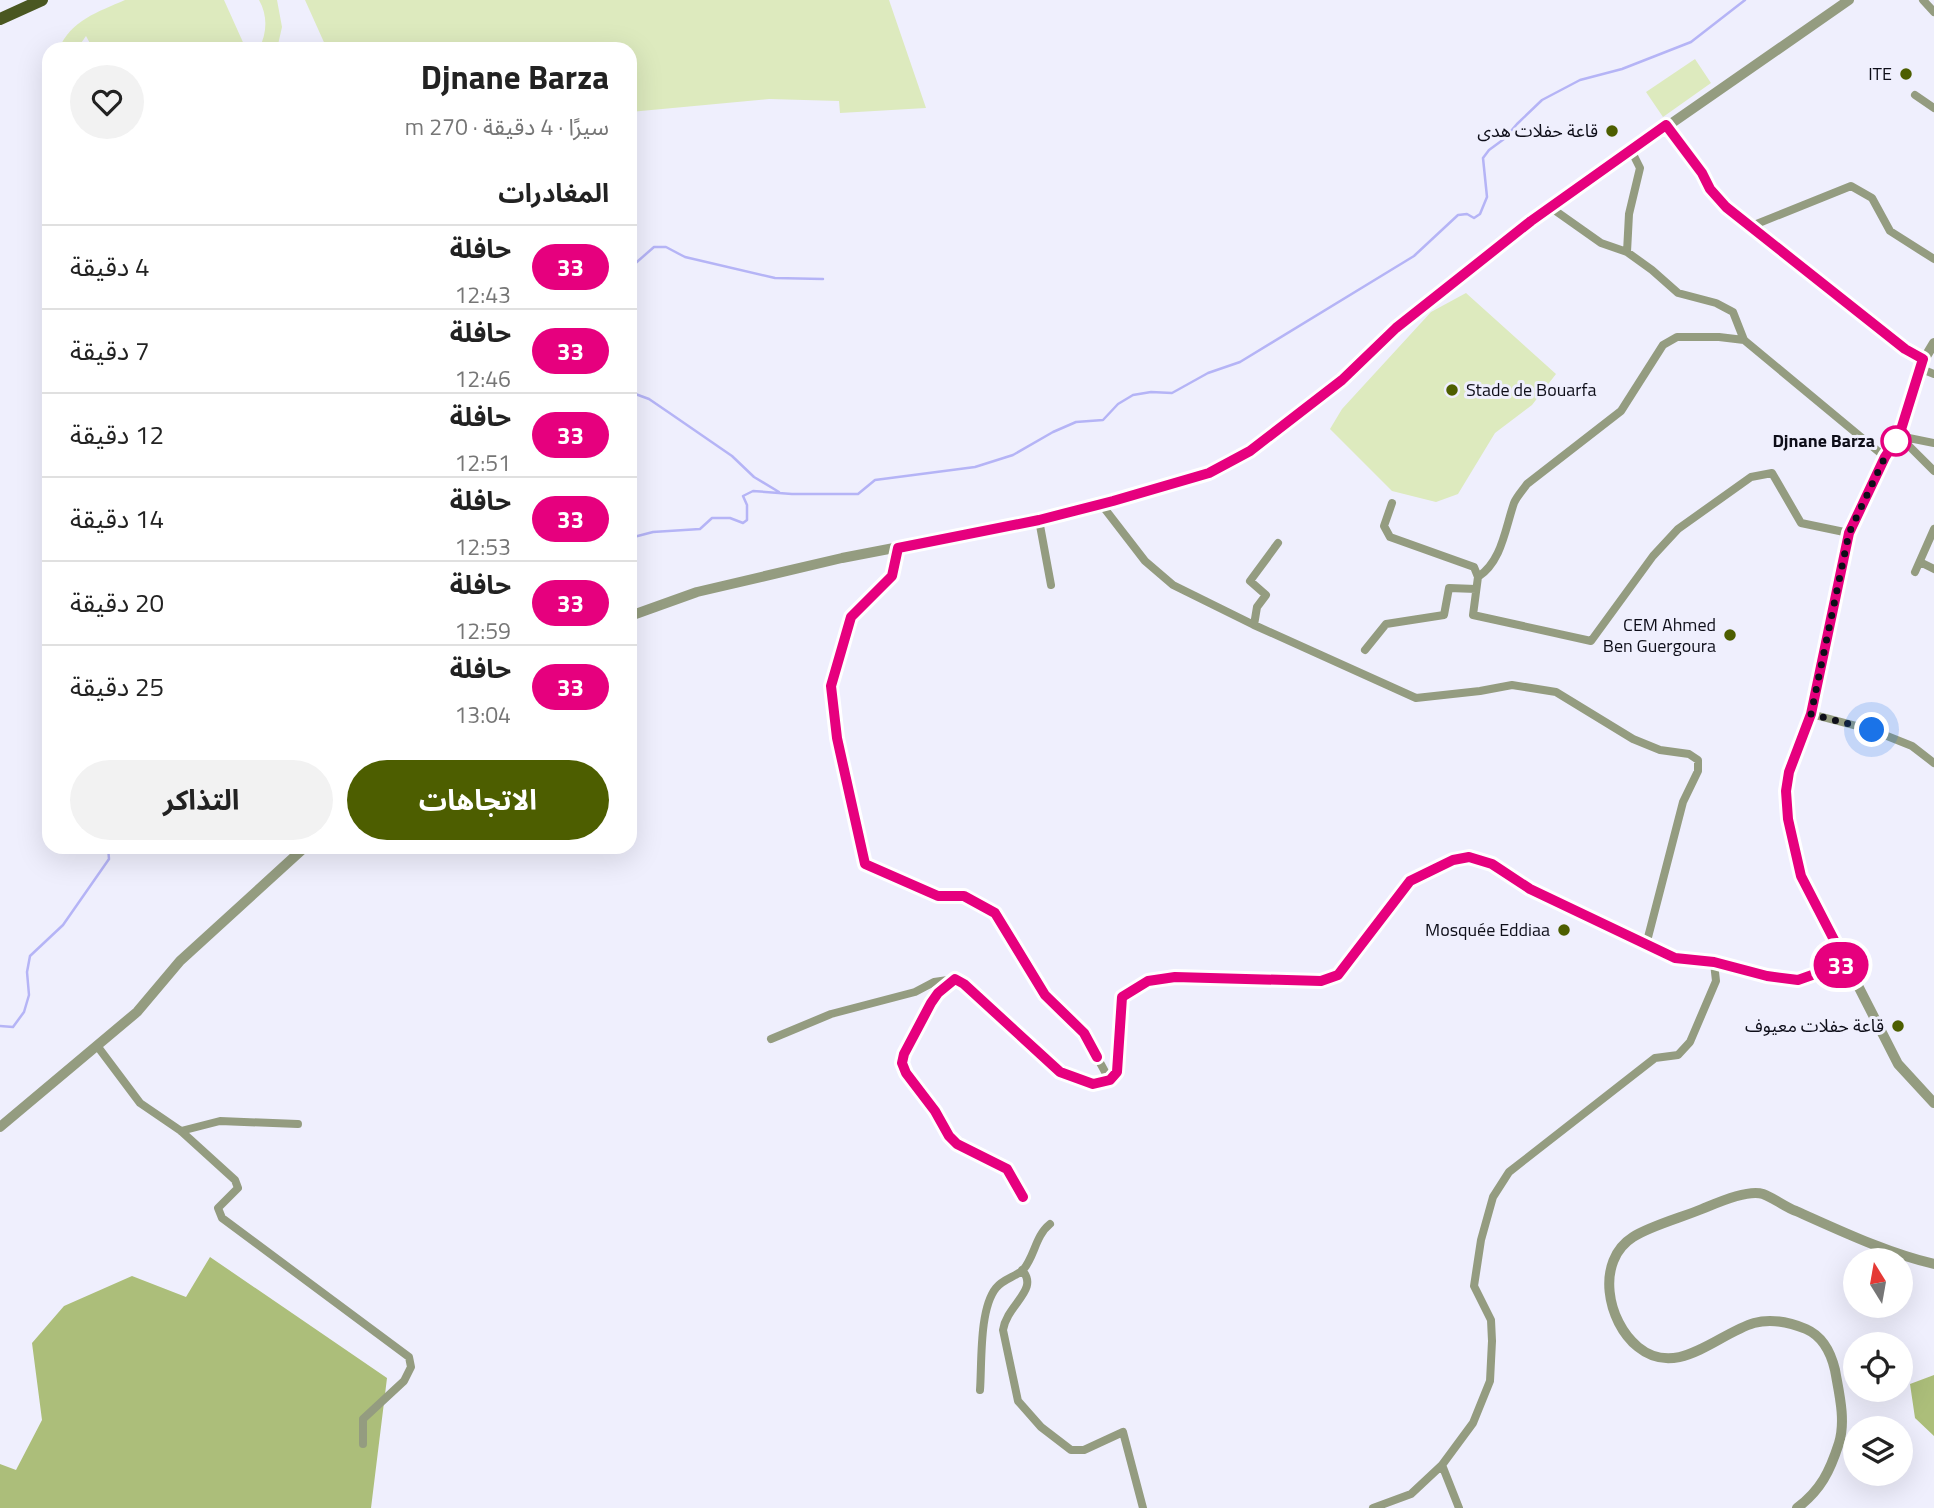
<!DOCTYPE html>
<html lang="ar">
<meta charset="utf-8">
<style>
:root{--surface:#fff;--page:#f2f2f2;--text:#222;--muted:#767676;--line:#e0e0e0;--accent:#4d5e00}
body{margin:0;font-family:"Titillium Web","Noto Sans Arabic",sans-serif;background:var(--page);color:var(--text);direction:rtl;height:100vh;display:flex;flex-direction:column;font-size:26px;white-space:nowrap}
*{box-sizing:border-box;margin:0}
p{font-size:23px;color:var(--muted)}
.icon{flex:none;width:38px;height:38px;fill:none;stroke:currentColor;stroke-width:2;stroke-linecap:round;stroke-linejoin:round}
.map{position:relative;flex:1;overflow:hidden;direction:ltr}
.sheet{position:absolute;left:42px;top:42px;width:595px;height:812px;display:flex;flex-direction:column;background:var(--surface);border-radius:21px;box-shadow:0 7px 28px #0002;direction:rtl}
.sheet>*{flex:none}
.badge{padding:0 14px;border-radius:23px;font-size:24px;line-height:46px}
.needle{width:46px;rotate:349deg}
.buttons{position:absolute;left:1843px;top:1248px;display:grid;gap:14px}
.buttons a{display:grid;place-items:center;width:70px;height:70px;border-radius:50%;background:var(--surface);box-shadow:0 7px 28px #0002;font-size:35px}
.you{position:absolute;width:35px;height:35px;margin:-18px;border:5px solid #fff;border-radius:50%;background:#1a73e8;box-shadow:0 0 0 10px #1a73e833}
.map>.badge{position:absolute;translate:-50% -50%;box-shadow:0 0 0 4px #fff}
h2{padding:0 28px;font-size:26px;line-height:63px}
.round{display:grid;place-items:center;flex:none;width:74px;height:74px;border-radius:37px;background:var(--page)}
.headline{display:flex;align-items:center;justify-content:space-between;height:119px;padding:0 28px}
h1{font-size:33px;font-weight:700;line-height:52px}
.action{display:flex;gap:14px;margin-top:auto;padding:14px 28px}
.action a{flex:1;height:80px;border-radius:42px;background:var(--accent);color:#fff;font-size:28px;font-weight:700;line-height:80px;text-align:center}
.action a+a{background:var(--page);color:var(--text)}
ul{padding:0;list-style:none}
li{display:flex;align-items:center;gap:21px;height:84px;padding:0 28px;border-top:2px solid var(--line)}
li div{flex:1}
li b{display:block;font-size:26px}
li em{font-style:normal}
li .badge{min-width:77px;font-weight:700;text-align:center}
.map>svg:first-child{display:block}
.green{fill:#ddeabe}
.forest{fill:#acbe7a}
.lines{fill:none;stroke-linecap:round;stroke-linejoin:round}
.stream{stroke:#b5b4f6;stroke-width:2.5}
.minor{stroke:#949c80;stroke-width:8}
.tertiary{stroke:#949c80;stroke-width:10}
.primary{stroke:#4a5721;stroke-width:12}
.line-casing{stroke:#fff;stroke-width:16}
.line{stroke:#e6007e;stroke-width:10}
.walk{stroke:#0e0e19;stroke-width:7;stroke-dasharray:0 12.6}
.poi-dot{fill:#4d5e00;stroke:#efeffd;stroke-width:2.5}
.stop-dot{fill:#fff;stroke:#e6007e;stroke-width:3.5}
.labels{text-anchor:middle;stroke-width:6;stroke-linejoin:round;paint-order:stroke}
.poi-label{font-size:18px;fill:#0e0e19;stroke:#efeffd;text-anchor:end}
.stop-label{font-size:18px;font-weight:bold;fill:#0e0e19;stroke:#efeffd;text-anchor:end}
</style>
<div class="map">
<svg width="1934" height="1508" viewBox="0 0 1934 1508">
<rect width="100%" height="100%" fill="#efeffd"/>
<path class="green" d="M125 0H224L246 49H93L86 36 77 49H59C71 20 98 12 125 0Z
M259 0H277L282 27 277 49H259C267 33 268 16 259 0Z
M305 0H889L926 108 840 113 839 101 769 99 630 112V49H327Z
M1695 59 1711 83 1663 117 1646 92Z
M1466 293 1556 374 1532 405 1495 433 1458 494 1436 502 1392 491 1330 429 1342 409 1431 312Z"/>
<path class="forest" d="M210 1257 387 1378 371 1508H0V1464L16 1470 42 1420 32 1343 64 1306 132 1276 186 1297Z
M1934 1375V1436L1915 1418 1910 1384Z"/>
<g class="lines">
<path class="stream" d="M630 268 654 247H666L685 257 775 278 823 279
M630 392 649 399 671 414 732 456 754 477 779 492
M630 538 653 532 700 529 712 518H730L743 523 747 520V505L743 496 753 491 792 494H858L875 480 975 467 1013 455 1053 432 1076 422 1103 420 1118 404 1133 395 1151 392 1172 393 1208 373 1240 362 1414 256 1458 215 1467 214 1474 218 1480 214 1487 197 1483 158 1489 150 1504 139 1517 124 1542 100 1580 80 1622 69 1691 42 1745 0
M0 1026 13 1027 24 1012 29 995 27 972 30 956 63 925 109 859 108 847"/>
<path class="minor" d="M1923 0 1934 12
M1915 95 1934 108
M1666 125 1702 173 1710 189 1726 207 1905 350 1923 359
M1550 207 1601 243 1627 252 1652 270 1678 293 1716 303 1733 312 1744 340 1885 457
M1749 227 1851 186 1872 198 1890 231 1934 259
M1627 252 1629 214 1640 168 1631 150
M1919 368 1934 374
M1899 436 1934 471
M1899 436 1934 443
M1392 503 1384 526 1390 537 1474 567 1478 577 1473 615 1591 641 1653 556 1678 529 1751 477 1772 473 1801 523 1849 533
M1101 504 1145 561 1173 585 1254 625 1416 698 1480 691 1512 685 1556 692 1633 739 1660 750 1689 754 1698 760V771L1683 802 1646 945
M1039 520 1051 585
M898 548 892 576 851 617 831 686 837 738 865 864 938 896H964L995 913 1045 995 1084 1033 1110 1081
M1920 562 1934 569
M1915 572 1934 529
M1478 577C1502 561 1505 529 1514 503 1517 496 1523 490 1527 484L1621 411 1663 345 1677 337H1719L1744 340
M1254 625 1257 607 1266 595 1250 581 1278 543
M1365 650 1386 624 1444 615 1449 588 1476 589
M1811 714 1872 730 1912 746 1934 763
M955 979 938 993 931 1003 904 1054 902 1063 906 1073 935 1111 949 1136 957 1144 1007 1169 1023 1197
M771 1039 831 1014 915 992 934 982 955 979 964 984 1061 1072 1093 1084 1110 1081 1117 1072 1122 997 1148 981 1175 977 1321 981 1338 975 1410 881 1453 860 1469 857 1492 864 1530 889 1675 958 1714 963 1767 976 1798 980 1846 963
M98 1047 140 1103 181 1131 235 1180 238 1188 218 1208 222 1218 409 1357 411 1367 404 1381 363 1419V1444
M181 1131 220 1121 298 1124
M1022 1270C1040 1290 1007 1304 1003 1330L1018 1401 1041 1427 1071 1450H1084L1123 1432 1143 1508
M980 1390C982 1363 979 1309 996 1288 1003 1279 1015 1277 1023 1270 1035 1256 1035 1236 1050 1224
M1373 1508 1411 1494 1442 1465
M1459 1508 1442 1465 1473 1423 1490 1381 1492 1341 1491 1320 1474 1286 1481 1240 1493 1197 1509 1172 1655 1058 1678 1055 1690 1042 1716 981 1714 963"/>
<path class="tertiary" d="M1934 343 1919 368 1899 436 1885 457 1849 533 1811 714 1789 772 1786 791 1788 819 1802 876 1898 1064 1934 1103
M630 616 697 592 842 558 1039 520 1209 473 1250 451 1285 425 1342 380 1396 328 1531 221 1849 0
M0 1127 137 1012 180 961 305 847
M1797 1508C1821 1490 1830 1471 1839 1443 1846 1420 1839 1393 1835 1370 1831 1353 1822 1336 1806 1329 1789 1322 1772 1318 1754 1323 1717 1334 1677 1379 1638 1347 1607 1322 1595 1261 1633 1237 1650 1226 1683 1217 1702 1209 1717 1203 1748 1189 1763 1194 1774 1198 1785 1207 1796 1211 1841 1231 1887 1253 1934 1264"/>
<path class="primary" d="M0 19 42 0"/>
</g>
<g class="lines">
<defs>
<path id="line" d="M1023 1197 1007 1169 957 1144 949 1136 935 1111 906 1073 902 1063 904 1054 931 1003 938 993 955 979 964 984 1060 1072 1093 1084 1110 1080 1117 1072 1122 997 1148 981 1175 977 1321 981 1338 975 1410 881 1453 860 1469 857 1492 864 1530 889 1675 958 1714 962 1767 976 1798 980 1846 963 1801 876 1788 819 1786 791 1789 772 1811 714 1849 533 1885 457 1899 436 1923 359 1905 349 1726 207 1710 189 1702 173 1666 125 1531 221 1396 328 1342 380 1250 451 1209 473 1113 501 1039 520 898 548 892 576 851 617 831 686 837 738 865 864 938 896H964L995 913 1045 995 1084 1033 1097 1057"/>
</defs>
<use href="#line" class="line-casing"/>
<use href="#line" class="line"/>
<path class="walk" d="M1872 730 1811 714 1849 533 1885 457 1896 441"/>
</g>
<g class="poi-dot">
<circle cx="1906" cy="74" r="7"/>
<circle cx="1612" cy="131" r="7"/>
<circle cx="1452" cy="390" r="7"/>
<circle cx="1730" cy="635" r="7"/>
<circle cx="1564" cy="930" r="7"/>
<circle cx="1898" cy="1026" r="7"/>
</g>
<circle class="stop-dot" cx="1896" cy="441" r="14"/>
<g class="labels">
<g class="poi-label">
<text x="1892" y="80">ITE</text>
<text x="1598" y="137">قاعة حفلات هدى</text>
<text x="1466" y="396" text-anchor="start">Stade de Bouarfa</text>
<text x="1716" y="631">CEM Ahmed<tspan x="1716" dy="21">Ben Guergoura</tspan></text>
<text x="1550" y="936">Mosquée Eddiaa</text>
<text x="1884" y="1032">قاعة حفلات معيوف</text>
</g>
<g class="stop-label">
<text x="1875" y="447">Djnane Barza</text>
</g>
</g>
</svg>
<div class="buttons">
<a><svg class="needle" viewBox="-14 -14 28 28"><path d="M0-13l5 13h-10z" fill="#e53935"/><path d="M0 13l5-13h-10z" fill="#767676"/></svg></a>
<a><svg class="icon" aria-label="locate" viewBox="0 0 24 24"><circle cx="12" cy="12" r="6"/><path d="M12 2v4M12 18v4M2 12h4M18 12h4"/></svg></a>
<a><svg class="icon" aria-label="layers" viewBox="0 0 24 24"><path d="M12 4l9 5-9 5-9-5zM3 14l9 5 9-5"/></svg></a>
</div>
<div class="you" style="left:1872px;top:730px"></div>
<b class="badge" style="left:1841px;top:965px;background:#e6007e;color:#fff">33</b>
<section class="sheet">
<div class="headline"><div><h1>Djnane Barza</h1><p>سيرًا · 4 دقيقة · 270 m</p></div><a class="round"><svg class="icon" aria-label="heart" viewBox="0 0 24 24"><path d="M12 20l-8-8c-3-5 5-10 8-4 3-6 11-1 8 4z"/></svg></a></div>
<h2>المغادرات</h2>
<ul>
<li><span class="badge" style="background:#e6007e;color:#fff">33</span><div><b>حافلة</b><p>12:43</p></div><em>4 دقيقة</em></li>
<li><span class="badge" style="background:#e6007e;color:#fff">33</span><div><b>حافلة</b><p>12:46</p></div><em>7 دقيقة</em></li>
<li><span class="badge" style="background:#e6007e;color:#fff">33</span><div><b>حافلة</b><p>12:51</p></div><em>12 دقيقة</em></li>
<li><span class="badge" style="background:#e6007e;color:#fff">33</span><div><b>حافلة</b><p>12:53</p></div><em>14 دقيقة</em></li>
<li><span class="badge" style="background:#e6007e;color:#fff">33</span><div><b>حافلة</b><p>12:59</p></div><em>20 دقيقة</em></li>
<li><span class="badge" style="background:#e6007e;color:#fff">33</span><div><b>حافلة</b><p>13:04</p></div><em>25 دقيقة</em></li>
</ul>
<div class="action"><a>الاتجاهات</a><a>التذاكر</a></div>
</section>
</div>
